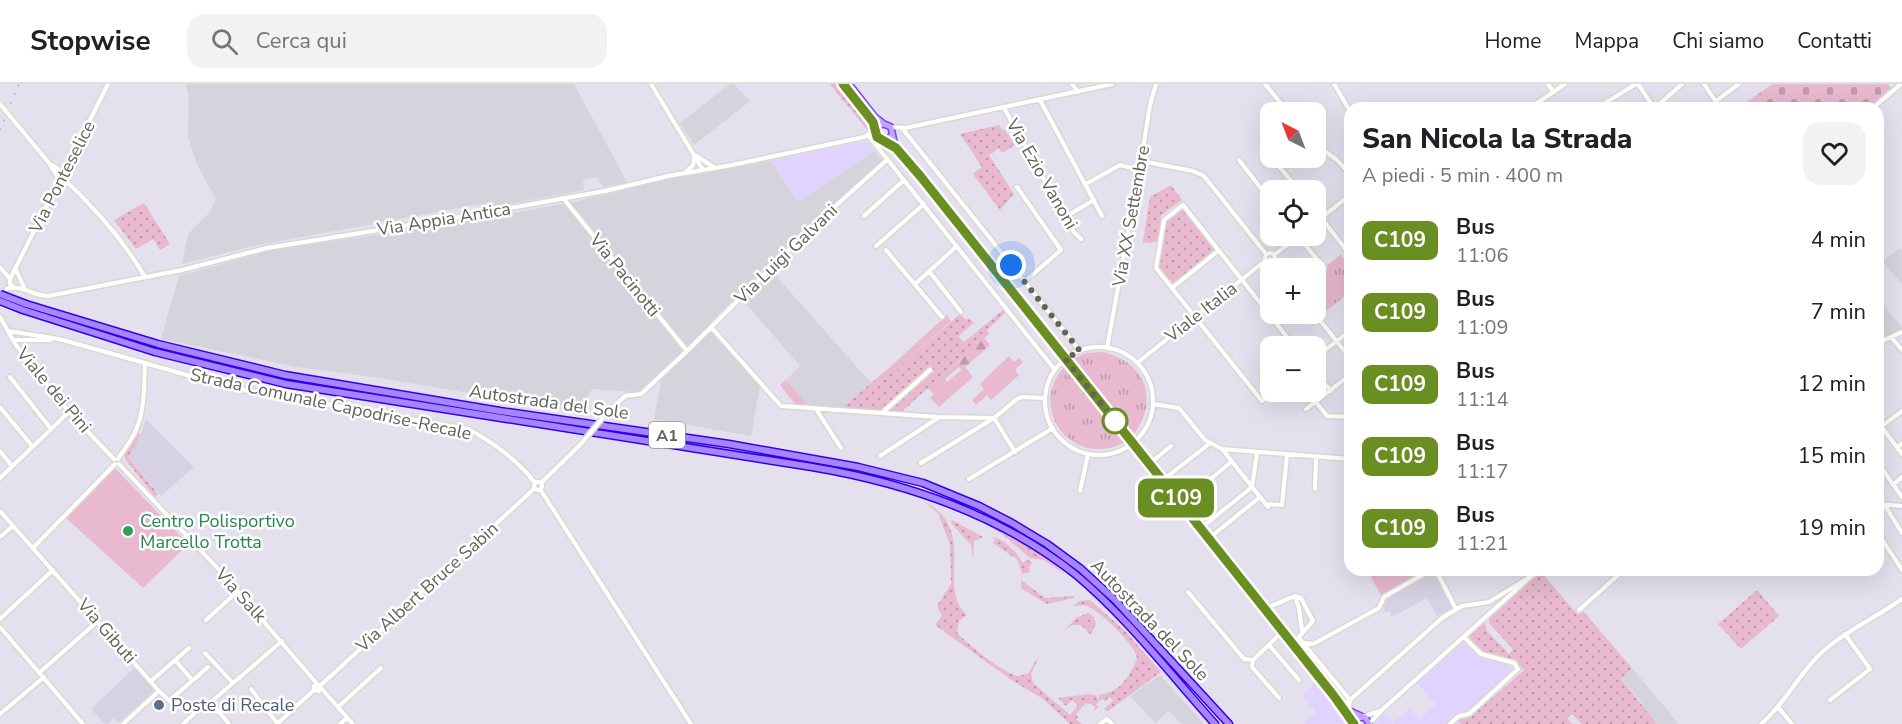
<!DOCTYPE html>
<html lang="it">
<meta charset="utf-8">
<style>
:root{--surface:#fff;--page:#f2f2f2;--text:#202124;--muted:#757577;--line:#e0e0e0}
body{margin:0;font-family:"Nunito Sans",sans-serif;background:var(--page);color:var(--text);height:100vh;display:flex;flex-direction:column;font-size:22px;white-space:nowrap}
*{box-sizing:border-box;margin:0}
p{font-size:20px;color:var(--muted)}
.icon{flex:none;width:33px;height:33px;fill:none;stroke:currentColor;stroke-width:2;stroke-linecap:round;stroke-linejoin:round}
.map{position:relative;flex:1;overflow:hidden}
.side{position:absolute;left:1344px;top:18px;width:540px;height:474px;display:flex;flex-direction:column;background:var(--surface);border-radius:18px;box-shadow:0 6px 24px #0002}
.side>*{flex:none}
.badge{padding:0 12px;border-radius:9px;font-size:21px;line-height:39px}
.needle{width:39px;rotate:318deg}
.fabs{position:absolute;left:1260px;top:18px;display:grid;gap:12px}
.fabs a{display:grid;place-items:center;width:66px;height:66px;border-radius:12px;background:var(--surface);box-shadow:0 6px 24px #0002;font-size:30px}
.you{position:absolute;width:30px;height:30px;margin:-15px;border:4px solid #fff;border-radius:50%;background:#1a73e8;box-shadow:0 0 0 9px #1a73e833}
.map>.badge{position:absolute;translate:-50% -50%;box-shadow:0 0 0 3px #fff}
.round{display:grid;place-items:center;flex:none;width:63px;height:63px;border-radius:18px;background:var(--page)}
.headline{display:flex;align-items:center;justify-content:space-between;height:102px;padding:0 18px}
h1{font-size:28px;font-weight:800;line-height:45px}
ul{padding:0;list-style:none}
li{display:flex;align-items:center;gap:18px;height:72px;padding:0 18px}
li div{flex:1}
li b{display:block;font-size:22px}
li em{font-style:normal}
li .badge{min-width:66px;font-weight:700;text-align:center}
header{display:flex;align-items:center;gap:36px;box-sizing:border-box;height:84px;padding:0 30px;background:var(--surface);border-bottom:2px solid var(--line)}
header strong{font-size:28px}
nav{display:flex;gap:33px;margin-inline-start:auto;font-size:21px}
.search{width:420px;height:54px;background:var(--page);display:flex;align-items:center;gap:15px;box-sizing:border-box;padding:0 21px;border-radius:18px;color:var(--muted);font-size:22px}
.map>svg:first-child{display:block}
.commercial{fill:#e0d3ff}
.industrial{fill:#d5d3dc}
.education{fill:#d7d2e3}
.grass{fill:url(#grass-dots)}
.forest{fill:url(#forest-firs)}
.cemetery{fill:url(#cemetery-stones)}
.park{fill:url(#park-tufts)}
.garden{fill:#e8b9cf}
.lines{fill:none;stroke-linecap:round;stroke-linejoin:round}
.minor-casing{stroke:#d8d9d1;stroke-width:7}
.major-casing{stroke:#7547ff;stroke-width:8}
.highway-casing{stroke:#3300ed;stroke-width:9}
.minor{stroke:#fff;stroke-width:4}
.major{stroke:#c5a3ff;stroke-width:5}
.highway{stroke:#a685ff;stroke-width:6}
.rail{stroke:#aeaeac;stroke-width:1.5;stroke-dasharray:1.5 8;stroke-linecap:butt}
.minor-bridge-casing{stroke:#d8d9d1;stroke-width:7;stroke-linecap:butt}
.highway-bridge-casing{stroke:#3300ed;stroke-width:9;stroke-linecap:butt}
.minor-bridge{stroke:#fff;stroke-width:4}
.highway-bridge{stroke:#a685ff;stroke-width:6}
.line-casing{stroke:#fff;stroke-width:14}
.line{stroke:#6b8e23;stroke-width:9}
.walk{stroke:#626359;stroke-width:6;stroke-dasharray:0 10.8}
.stop-dot{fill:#fff;stroke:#6b8e23;stroke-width:3}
.leisure-dot{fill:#2e9e5b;stroke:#fff;stroke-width:2}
.service-dot{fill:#5c6f8a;stroke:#fff;stroke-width:2}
.labels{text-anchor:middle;stroke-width:5;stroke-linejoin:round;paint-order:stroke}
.shield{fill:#fff;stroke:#91928b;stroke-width:1.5}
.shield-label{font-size:16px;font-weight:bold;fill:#626359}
.street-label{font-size:18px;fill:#626359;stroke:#fff}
.leisure-label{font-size:18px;fill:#27864d;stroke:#fff;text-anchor:start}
.service-label{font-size:18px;fill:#4e5e75;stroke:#fff;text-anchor:start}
</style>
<header>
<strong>Stopwise</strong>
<div class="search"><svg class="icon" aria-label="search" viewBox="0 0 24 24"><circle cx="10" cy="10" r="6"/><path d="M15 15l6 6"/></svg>Cerca qui</div>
<nav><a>Home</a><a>Mappa</a><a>Chi siamo</a><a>Contatti</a></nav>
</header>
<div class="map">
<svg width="1902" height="640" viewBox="0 0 1902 640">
<defs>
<pattern id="grass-dots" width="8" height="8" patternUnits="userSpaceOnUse" patternTransform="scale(1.5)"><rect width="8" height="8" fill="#e8b9cf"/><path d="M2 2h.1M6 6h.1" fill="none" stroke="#bf9aab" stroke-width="1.8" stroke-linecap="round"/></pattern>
<pattern id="forest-firs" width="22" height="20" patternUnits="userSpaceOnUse" patternTransform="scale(1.5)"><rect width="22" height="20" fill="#e8b9cf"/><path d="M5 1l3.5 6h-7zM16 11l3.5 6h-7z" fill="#bf9aab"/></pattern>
<pattern id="cemetery-stones" width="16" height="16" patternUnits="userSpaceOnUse" patternTransform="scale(1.5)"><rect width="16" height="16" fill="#e8b9cf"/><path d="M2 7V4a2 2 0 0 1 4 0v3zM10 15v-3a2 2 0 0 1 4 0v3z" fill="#bf9aab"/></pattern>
<pattern id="park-tufts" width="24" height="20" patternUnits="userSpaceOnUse" patternTransform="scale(1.5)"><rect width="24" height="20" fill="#e8b9cf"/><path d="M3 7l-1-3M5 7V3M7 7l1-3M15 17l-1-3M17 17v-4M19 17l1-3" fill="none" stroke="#bf9aab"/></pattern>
</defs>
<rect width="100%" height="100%" fill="#e4e0ee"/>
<path class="commercial" d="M866 57 874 67 798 118 771 77Z
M1463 558 1480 574 1507 581 1513 587 1467 628 1454 632 1461 640H1376L1384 629 1393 639 1409 625 1420 635 1436 620 1417 599Z
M1316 598 1326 611 1325 613 1347 640H1303L1316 629 1302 611Z"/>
<path class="industrial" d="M186 0H574L627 98 603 103 597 93 583 96 584 106 482 125 481 120 253 162 182 180 188 150 209 129 216 115 198 83 188 53 189 16Z
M730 0H734L750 17 694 61 680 39Z
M874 67 882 76 770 178 710 239 761 296 751 352 654 335 661 298 659 297 643 311 633 308 592 305 580 328 374 293 297 283 161 255 179 192 276 165 434 143 579 117 673 94 771 77 798 118Z
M1900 164 1902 167V200L1882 177Z
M770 185 871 299 842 324 809 322 786 296 800 282 741 214Z
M1884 222 1902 244V246L1885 252 1878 244V227Z
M1632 584 1679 640H1657L1641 621 1642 619 1621 594Z
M1160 591 1204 640H1182L1169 627 1155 639 1130 612Z"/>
<path class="education" d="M146 335 194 383 161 412 128 373 131 365 140 353Z
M1426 491 1435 492 1453 524 1437 532 1427 514 1392 533 1390 528H1385L1384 525 1385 514Z
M135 583 156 605 118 639 114 634 108 640H105L91 625Z"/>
<path class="grass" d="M830 0H840L870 38 871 43 868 47Z
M999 41 1002 46H1005L1015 61 1002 69 999 64 989 71 1014 110 1000 126 973 90 982 83 960 50Z
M1171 101 1182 116 1160 132 1162 136 1159 156 1152 159 1143 158 1150 113Z
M144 119 170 160 160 166 153 155 136 165 114 136Z
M1183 125 1215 166 1173 199 1159 184 1166 138Z
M1003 226 1005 229 987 246 989 250 900 329 888 328 934 287 930 282 879 327 842 324 890 283 896 286 960 230 966 236 969 234 974 239 958 252 964 258Z
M137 349 141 351 128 373 158 410 155 413 125 375V367Z
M923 417C980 445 935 505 967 531L959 537 957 549C969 561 1003 589 1018 592L1028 590 1041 568 1031 590 1033 599 1070 631 1078 621 1072 616 1066 622 1058 614 1089 610 1096 611 1098 617 1099 611C1121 608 1128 594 1137 575 1137 562 1100 527 1087 522 1082 520 1078 522 1073 522L1080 517 1090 516 1125 547 1161 588 1108 627 1104 625 1113 617 1110 613 1105 617 1102 615 1096 620 1098 623 1094 627 1095 623 1090 619 1088 620 1086 619 1076 630 1078 633 1076 635 1082 640H1070L1043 615 1013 597 935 541 942 532 937 522 951 500 950 460 938 429Z
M952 436 983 453 974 457 973 477 971 461 951 439Z
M986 441C1007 448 1052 473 1064 490L1044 476 1030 474 1001 449Z
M993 453C1004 455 1018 469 1023 479L1027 475 1032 479 1029 484 1030 488 1022 490 1018 476 993 459 995 455Z
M1541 488 1578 531 1583 527 1632 584 1621 595 1657 640H1582L1572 630 1567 634 1573 640H1461L1457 636 1467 634 1474 630 1524 586C1521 583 1517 578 1514 576 1501 569 1475 575 1469 553L1485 538 1487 547 1509 570 1513 565 1489 539V535Z
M1021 496 1045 514 1074 512V514L1047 520 1021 504Z
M1757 506 1779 532 1741 565 1718 540Z
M1088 529 1094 533 1096 540 1091 551 1081 541H1072L1065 546 1076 534Z"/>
<path class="forest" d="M984 254 990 261 962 286 956 280Z"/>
<path class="cemetery" d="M1772 0H1888L1892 5 1869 24H1739Z"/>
<path class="park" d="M1341 170 1345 178H1350V208L1322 230 1316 222V184H1307L1316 177 1323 185Z
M1102 268C1146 278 1160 315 1133 352L1072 276 1086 269Z
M1065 282 1125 358C1074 386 1025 325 1065 282Z"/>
<path class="garden" d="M947 231 951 237 896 286 890 283Z
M1009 272 1014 278 1019 274 1023 278 1015 286 1019 291 991 316 987 311 976 321 972 316 984 305 980 300Z
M956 280 959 283 945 295 947 298 965 283 973 293 939 323 930 314 934 310 928 304Z
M786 296 809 322 796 321 780 301Z
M115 384 188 460 143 504 66 434Z
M1367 486H1424L1381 511Z"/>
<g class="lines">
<defs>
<path id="minor" d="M651 0 703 86
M1072 0 1078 8
M1265 0 1288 28
M1334 0 1350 27
M1548 0 1554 8
M1638 0 1654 24
M1704 0 1720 24
M1040 16 1102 132
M1716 17 1739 0
M1004 24 1065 133 1074 148 1081 155
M1530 24 1565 0
M1597 24 1636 0
M1655 24 1682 0
M1873 24 1901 0
M10 32 49 79 60 97
M891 43 905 44 1112 0
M902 44 1080 267
M868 51 1055 286
M1316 61 1336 75 1350 90
M1272 74 1299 106
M1239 76 1270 116
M1141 77 1193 87 1204 92 1266 170
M52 81 64 89
M686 88 693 81 695 71 715 84
M64 95C95 124 124 157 145 193
M1086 100 1120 81 1140 86
M1017 103 1061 166 1025 197
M563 114 687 267
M1316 127 1350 171
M864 132 904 96
M1065 133 1094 116
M1316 138 1350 111
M1298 152 1324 184
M876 162 924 120
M886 166 942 233
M1265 174a5 5 0 1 1 10 0a5 5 0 1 1-10 0Z
M1274 171 1299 152
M0 183 10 195
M16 186 25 205
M929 187 961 228
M915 200 957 162
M13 202 10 200V195L108 0
M1172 204 1218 167
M7 205C22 200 33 212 48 212L182 186 267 164 466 132 605 107 668 92 732 81 864 53 876 46
M1315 230 1350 274
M0 233 15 260 69 328 114 375
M711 243 781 322 938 333 994 334 1015 368
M8 247 59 255 145 279C144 301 145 325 136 346 132 356 124 365 118 375
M1891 253 1902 266
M13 256H51
M1878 259 1902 248
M1045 317a54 54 0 1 1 108 0a54 54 0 1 1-108 0Z
M1107 264 1141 77 1150 21 1156 0
M1316 273 1350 247
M145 279 232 304 468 345C494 359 517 375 535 399
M1137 279 1265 177
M1316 289 1331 307
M10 293 51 345
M1274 308 1262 317 1156 184 1164 136 1183 121 1294 262
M1316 318 1327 332 1350 333
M1153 320 1179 324 1205 356 1222 365 1350 375
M0 323 32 362
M816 325 841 364
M1306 325 1350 291
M882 329 930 286
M606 330 625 312 641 310 687 267 811 144 888 75
M1878 338 1902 370
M1878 345 1902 327
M1897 364 1902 359
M1222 365 1268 423
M0 367 12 382
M880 372 938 334
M921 379 994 334 1017 315 1022 313 1045 314
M1878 379 1902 413
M119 380 223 490 318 601
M1149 380 1171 362
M1168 392 1209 360
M0 394 69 328
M969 395 1053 344
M534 402a4 4 0 1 1 8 0a4 4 0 1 1-8 0Z
M541 399 581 360
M1894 400 1902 393
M540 405 691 640
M1315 405 1316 373
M1080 407 1088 370
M1181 420 1231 378
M1266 420 1282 421 1287 371
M1878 420 1902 422
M1884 420 1902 449
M0 427 159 607 172 619 219 628
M1200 445 1252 403 1257 369
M1878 449 1902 486
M0 453 13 442
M1208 455 1260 413
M33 464 115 380
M1188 508 1244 575 1253 576 1282 548
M1295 513 1299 524 1302 547
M1264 525 1295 512
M1579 526 1624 486
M0 535 53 486
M206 536 238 507
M0 543 83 640
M1299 554 1350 616 1349 623 1351 627
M1303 559 1313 560 1379 524 1384 513 1429 487 1435 488 1439 492 1456 525
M1269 561 1299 596
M1292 561 1313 537 1301 514 1295 512
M205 569 233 599
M175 576 192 596
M1253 576 1252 583 1279 614
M39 589 98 537
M151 597 189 564
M320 602 535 404
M320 603 353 640
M251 605 277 639
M170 616 208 583
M1830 616 1870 585 1845 550
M1341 620 1350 616 1442 534 1462 522 1489 518 1533 491
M338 623 381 584
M1778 623 1792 640
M0 630 44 593
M1364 632 1380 627
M123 640 159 607
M183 640 199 625
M229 640 211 618 282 557
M277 640 314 606 319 607V601L314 602V606
M340 640 347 634
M1100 640 1107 635 1112 640
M1369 640 1383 625 1538 486
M1450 640 1459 632 1469 630 1518 585 1514 579 1481 570 1464 553
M1761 640C1784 621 1797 593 1818 572 1843 548 1874 535 1902 515"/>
<path id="major" d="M843 0 873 38 876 51 878 55 886 57 892 51
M849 0 874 32 884 40
M876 46 879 41 884 40 891 43 894 58 900 67 1303 574 1346 625 1361 632
M1341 623 1354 640
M1358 634 1365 633 1369 640"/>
<path id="highway" d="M26 220 158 260 285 291 500 327 729 360 858 383 923 399 979 422 1012 439 1047 460 1081 485 1115 516 1229 640
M23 226 155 268 286 300 812 383C907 399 999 430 1075 490 1126 532 1171 591 1215 640"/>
</defs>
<use href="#minor" class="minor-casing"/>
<use href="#major" class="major-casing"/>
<use href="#highway" class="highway-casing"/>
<use href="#minor" class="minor"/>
<use href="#major" class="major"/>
<use href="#highway" class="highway"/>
<path class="rail" d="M0 46 19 0"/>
<defs>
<path id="minor-bridge" d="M0 20 10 32
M581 360 606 330"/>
<path id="highway-bridge" d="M0 210 26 220
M0 217 23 226"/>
</defs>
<use href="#minor-bridge" class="minor-bridge-casing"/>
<use href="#highway-bridge" class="highway-bridge-casing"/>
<use href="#minor-bridge" class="minor-bridge"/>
<use href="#highway-bridge" class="highway-bridge"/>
</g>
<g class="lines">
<defs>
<path id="line" d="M843 0 873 38 877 53 896 64 921 93 1334 612 1354 640"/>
</defs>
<use href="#line" class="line-casing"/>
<use href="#line" class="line"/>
<path class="walk" d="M1011 181 1080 267 1065 275 1115 337"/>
</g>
<circle class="stop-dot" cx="1115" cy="337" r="12"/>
<circle class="leisure-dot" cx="128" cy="447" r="6"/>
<circle class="service-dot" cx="159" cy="621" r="6"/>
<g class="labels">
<rect class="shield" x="649" y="338" width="36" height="26" rx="4.5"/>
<g class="shield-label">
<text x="667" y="357">A1</text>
</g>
<g class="street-label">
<text transform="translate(1042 90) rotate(60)" y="6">Via Ezio Vanoni</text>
<text transform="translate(62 93) rotate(-63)" y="6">Via Ponteselice</text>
<text transform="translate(1131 132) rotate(-80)" y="6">Via XX Settembre</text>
<text transform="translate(444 135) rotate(-9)" y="6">Via Appia Antica</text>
<text transform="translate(786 170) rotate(-44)" y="6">Via Luigi Galvani</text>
<text transform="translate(625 191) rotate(51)" y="6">Via Pacinotti</text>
<text transform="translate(1201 228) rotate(-38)" y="6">Viale Italia</text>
<text transform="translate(54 306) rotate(50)" y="6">Viale dei Pini</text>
<text transform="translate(549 318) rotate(8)" y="6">Autostrada del Sole</text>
<text transform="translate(331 320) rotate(12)" y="6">Strada Comunale Capodrise-Recale</text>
<text transform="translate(427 503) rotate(-42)" y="6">Via Albert Bruce Sabin</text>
<text transform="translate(241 511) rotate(48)" y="6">Via Salk</text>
<text transform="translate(1150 536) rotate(46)" y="6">Autostrada del Sole</text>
<text transform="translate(107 547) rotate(49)" y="6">Via Gibuti</text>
</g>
<g class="leisure-label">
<text x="140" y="443">Centro Polisportivo<tspan x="140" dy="21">Marcello Trotta</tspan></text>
</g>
<g class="service-label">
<text x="171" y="627">Poste di Recale</text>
</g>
</g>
</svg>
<div class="fabs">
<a><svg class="needle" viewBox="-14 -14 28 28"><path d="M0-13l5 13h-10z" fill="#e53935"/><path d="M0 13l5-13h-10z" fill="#757577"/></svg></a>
<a><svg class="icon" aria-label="locate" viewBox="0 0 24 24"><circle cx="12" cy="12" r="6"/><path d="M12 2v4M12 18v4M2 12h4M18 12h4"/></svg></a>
<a>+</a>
<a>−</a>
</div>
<div class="you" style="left:1011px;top:181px"></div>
<b class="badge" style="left:1176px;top:414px;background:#6b8e23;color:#fff">C109</b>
<section class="side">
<div class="headline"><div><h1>San Nicola la Strada</h1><p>A piedi · 5 min · 400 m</p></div><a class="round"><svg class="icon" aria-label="heart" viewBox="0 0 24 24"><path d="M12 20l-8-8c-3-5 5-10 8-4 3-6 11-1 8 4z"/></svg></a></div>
<ul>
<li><span class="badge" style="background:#6b8e23;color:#fff">C109</span><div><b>Bus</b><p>11:06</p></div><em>4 min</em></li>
<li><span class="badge" style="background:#6b8e23;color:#fff">C109</span><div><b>Bus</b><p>11:09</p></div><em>7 min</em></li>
<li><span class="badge" style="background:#6b8e23;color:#fff">C109</span><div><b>Bus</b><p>11:14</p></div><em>12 min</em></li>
<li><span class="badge" style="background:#6b8e23;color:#fff">C109</span><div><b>Bus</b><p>11:17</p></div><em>15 min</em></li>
<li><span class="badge" style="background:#6b8e23;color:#fff">C109</span><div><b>Bus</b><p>11:21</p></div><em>19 min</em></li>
</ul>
</section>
</div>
